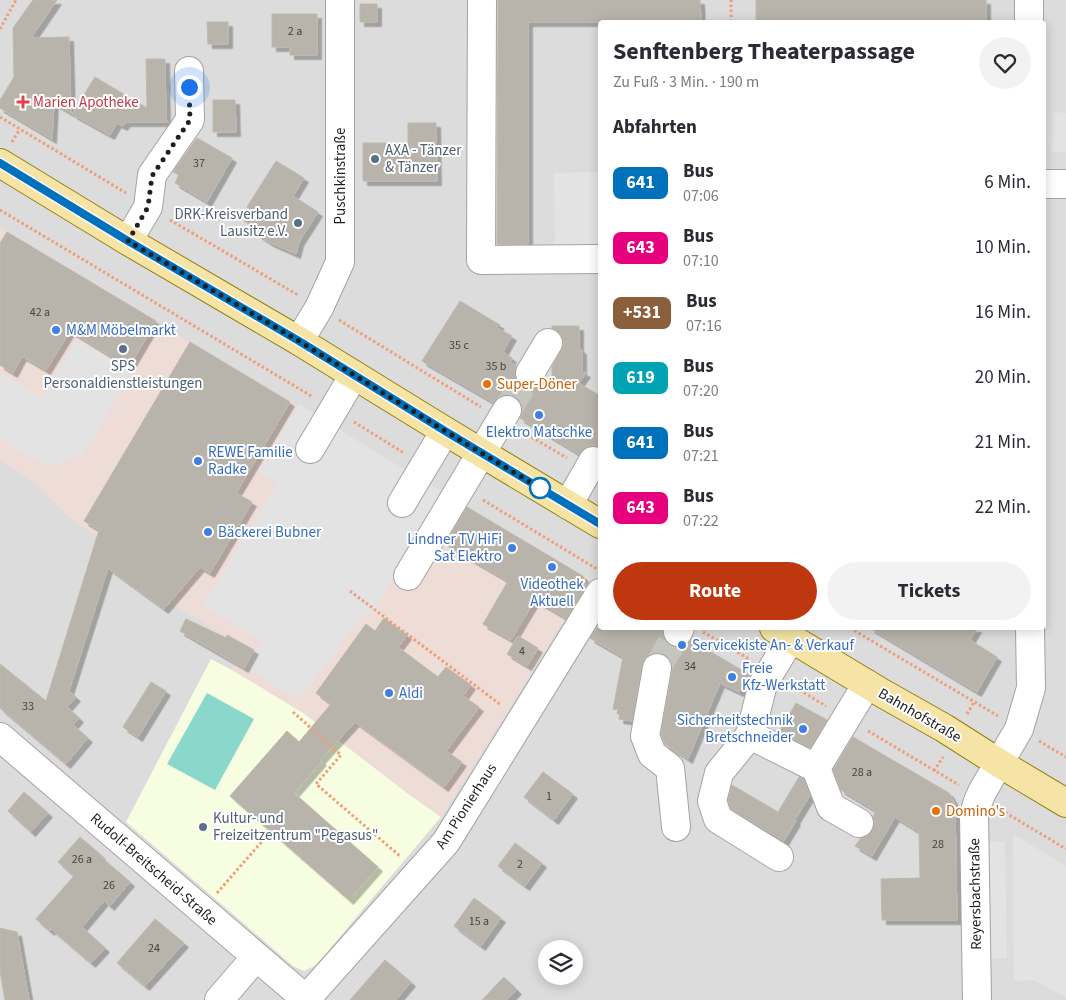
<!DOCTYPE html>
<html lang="de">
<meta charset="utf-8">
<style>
:root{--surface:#fff;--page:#f2f2f3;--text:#2b2b33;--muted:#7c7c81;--accent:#bf370f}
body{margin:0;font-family:"Source Sans 3",sans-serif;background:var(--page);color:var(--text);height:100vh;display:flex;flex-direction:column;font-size:19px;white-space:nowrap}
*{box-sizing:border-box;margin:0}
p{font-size:16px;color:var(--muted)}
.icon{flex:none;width:28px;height:28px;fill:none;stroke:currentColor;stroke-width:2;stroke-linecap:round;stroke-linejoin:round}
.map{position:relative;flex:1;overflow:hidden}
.sheet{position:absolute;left:598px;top:20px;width:448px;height:610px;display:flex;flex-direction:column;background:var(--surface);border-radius:5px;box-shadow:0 2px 12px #0003}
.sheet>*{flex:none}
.badge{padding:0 10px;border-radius:8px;font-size:18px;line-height:32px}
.tools{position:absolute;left:538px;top:940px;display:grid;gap:10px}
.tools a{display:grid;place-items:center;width:45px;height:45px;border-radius:50%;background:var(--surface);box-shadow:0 2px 12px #0003;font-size:25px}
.you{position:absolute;width:25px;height:25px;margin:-12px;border:4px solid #fff;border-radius:50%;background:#1a73e8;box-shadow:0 0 0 8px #1a73e833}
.map>.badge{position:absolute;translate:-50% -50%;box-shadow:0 0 0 2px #fff}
h2{padding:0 15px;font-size:19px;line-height:45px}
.round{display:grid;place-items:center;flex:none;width:52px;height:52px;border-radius:26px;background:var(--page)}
.headline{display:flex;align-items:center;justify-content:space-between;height:85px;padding:0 15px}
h1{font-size:24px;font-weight:700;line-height:38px}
.cta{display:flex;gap:10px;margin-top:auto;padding:10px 15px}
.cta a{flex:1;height:58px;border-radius:30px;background:var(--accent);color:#fff;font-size:20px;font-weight:700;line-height:58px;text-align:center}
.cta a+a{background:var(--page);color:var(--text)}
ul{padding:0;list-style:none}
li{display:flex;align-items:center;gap:15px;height:65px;padding:0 15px}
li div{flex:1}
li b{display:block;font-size:19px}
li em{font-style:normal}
li .badge{min-width:55px;font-weight:700;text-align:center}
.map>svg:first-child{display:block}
.residential{fill:#dddcdc;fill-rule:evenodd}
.commercial{fill:#eeddd7}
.education{fill:#f7fde1}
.pitch{fill:#8ad8cb}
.parking{fill:#e3e3e3}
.building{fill:#b8b4ac;stroke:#c0b8a9;filter:url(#shadow)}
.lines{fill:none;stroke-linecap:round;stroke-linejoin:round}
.minor-tunnel{stroke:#c5c5be;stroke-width:28;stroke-dasharray:28 14;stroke-linecap:butt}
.minor-casing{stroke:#a3a3a3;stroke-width:30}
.major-casing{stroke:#8f810b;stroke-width:30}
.path{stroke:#ef9e77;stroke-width:3;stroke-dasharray:2.5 2.5;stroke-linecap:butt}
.minor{stroke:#fff;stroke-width:28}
.major{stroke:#f5e4a5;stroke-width:28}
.line-casing{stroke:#fff;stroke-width:11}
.line{stroke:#0072bc;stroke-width:8}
.walk{stroke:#1f1f1f;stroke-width:5;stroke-dasharray:0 9}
.health-dot{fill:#e0444e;stroke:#fff;stroke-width:2}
.service-dot{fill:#5c6f8a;stroke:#fff;stroke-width:2}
.shop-dot{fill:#3f7fe0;stroke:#fff;stroke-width:2}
.food-dot{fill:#e8710a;stroke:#fff;stroke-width:2}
.stop-dot{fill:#fff;stroke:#0072bc;stroke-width:2.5}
.labels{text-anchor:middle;stroke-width:4;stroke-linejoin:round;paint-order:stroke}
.number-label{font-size:12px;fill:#454442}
.health-label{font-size:15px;fill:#be3a42;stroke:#fff;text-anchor:start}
.service-label{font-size:15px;fill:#4e5e75;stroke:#fff;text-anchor:start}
.street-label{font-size:15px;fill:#1f1f1f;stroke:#fff}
.shop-label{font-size:15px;fill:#366cbe;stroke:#fff;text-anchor:start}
.food-label{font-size:15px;fill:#c56008;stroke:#fff;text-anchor:start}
</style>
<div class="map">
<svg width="1066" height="1000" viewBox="0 0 1066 1000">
<defs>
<filter id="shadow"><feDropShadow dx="4.5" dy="4.5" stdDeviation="0" flood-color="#0004"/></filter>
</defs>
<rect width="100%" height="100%" fill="#efeee6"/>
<path class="residential" d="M0 0H1066V1000H0ZM600 22H1042V628H600ZM546 949H574V976H546Z"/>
<path class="commercial" d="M0 228 183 338 590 579 441 817 407 793 303 713 232 670 245 648 166 600 172 590 68 516 29 478 0 460Z"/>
<path class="education" d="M211 659 232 670 303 713 407 793 441 817 316 965 304 971 293 966 126 822Z"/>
<path class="pitch" d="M207 693 254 719 215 790 167 764Z"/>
<path class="parking" d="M1053 112 1066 113V152H1052Z
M600 172V249L555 250 554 173Z
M77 339 133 372 84 453 65 462 48 466 16 449 0 436V373L42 397Z
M299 404 444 495 371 615 365 612 299 700 246 668 261 641 203 605 277 483 258 472Z
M1013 834 1066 866V997L1034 980 1014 981Z
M982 842H1005L1007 958 984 959Z"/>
<path class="building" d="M33 0H57L31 38 69 37 71 113 54 103 52 139 0 108V100L14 77 13 28Z
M498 0H700L701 22H528V244H497Z
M756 0H986V22H756Z
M360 4H377V22H360Z
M272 14H317V55H290V47H272Z
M207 22H228V44H208Z
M146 59H165L166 120 169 122H126L123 126 117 123 110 135 72 114 95 77 147 108Z
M213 100H235L236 132H213Z
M408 123H436L437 181H363V143H408Z
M197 138 232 158 207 202 175 183 179 175 173 172Z
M276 161 304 178 293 196 318 212 299 242 296 254 269 242 257 234 259 230 244 221 251 210 247 207Z
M7 232 156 321 129 367 70 331 46 370 22 356 13 373 0 365V243Z
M460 301 500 325 497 328 512 336 503 352 512 358 510 362 516 366 514 373 517 381 522 386 529 389 537 387 543 381 552 386V367L561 351 564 343 561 335 556 330 552 328V326H579V348L582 350V371L586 373 579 383 600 396V447L592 445 586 447 579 454 520 418 523 411 521 403 515 396 508 394 500 396 493 402 422 361Z
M190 342 290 402 236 493 252 502 210 573 200 567 164 609 108 568 69 691 76 697 67 707 79 718 73 725 88 738 66 764 0 708V664L46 701 99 530 84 521Z
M467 507 583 576 586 586 566 618 535 600 511 640 483 624 508 581 445 544Z
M384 618 407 635 398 647 438 677 446 667 471 685 463 696 479 707 446 751 462 762 444 787 355 722 320 760 322 761 294 793 378 867 349 900 230 796 287 731 299 742 331 704 316 693 366 624 375 631Z
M186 619 226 638 227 635 254 650 244 668 180 631Z
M597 628H663L662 633 665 640 671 646 679 648 686 645 691 640 750 675 739 692 720 683 688 759 665 744 661 734 672 671 671 662 667 656 659 653 651 654 645 658 642 665 632 721 619 719 620 710 613 709 623 657 590 638Z
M870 628H977L970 640 997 657 977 692Z
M518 636 538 648 527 666 507 654Z
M151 682 166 691 138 737 123 727Z
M796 703 827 720 810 748 779 732Z
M853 737 949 793 955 804 957 920H882L881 879 920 878 919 832 895 817 872 856 855 846 860 839 867 836 872 831 875 823 873 817 876 811 841 790 833 770Z
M543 772 573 794 554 820 524 797Z
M799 777 804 779 810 795 795 820 796 821 784 841 731 809 728 800 732 785 778 812Z
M24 792 48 813 31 832 8 811Z
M80 837 101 855 100 856 130 882 110 906 104 901 82 927 105 948 91 963 51 929 50 931 36 919 74 876 58 862Z
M515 843 542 863 525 886 498 866Z
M474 898 501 918 481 946 454 926Z
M155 919 184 943 145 986 117 963Z
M0 928 17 932 29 1000H5L0 971Z
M385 960 411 982 396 1000H350Z
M504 977 517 990 507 1000H482Z"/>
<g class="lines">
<path class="minor-tunnel" d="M507 410 530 373
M657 668 678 632"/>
<defs>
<path id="minor" d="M482 0 481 260 600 259
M1029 0V22
M1042 184H1066
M128 241 148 207 152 175 190 120 189 71
M299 341 319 308 340 262V0
M530 373 548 343
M310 449 354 375
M402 503 445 431
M568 505 593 461
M408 576 507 410
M678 632 680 628
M791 638 763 684 750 735 816 768 867 684
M657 668 645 736 652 754 670 768 676 827
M750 735 719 773 712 801 718 819 779 857
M0 737 307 1000
M816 768 831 807 859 823
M306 999 446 842 600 593
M219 1000 256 957
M977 1000 974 815 977 804 982 792 1019 729 1031 688 1030 628"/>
<path id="major" d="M0 163 128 241 299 341 445 431 600 524
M774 628 882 693 944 728 999 763 1066 803"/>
</defs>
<use href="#minor" class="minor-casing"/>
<use href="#major" class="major-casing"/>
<path class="path" d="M731 22V0
M0 29 16 0
M0 117 126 193
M12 142 20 129
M0 210 313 397
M170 220 298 295
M339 320 481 407
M354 422 404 453
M523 432 567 458
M483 500 597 569
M350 591 501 705
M850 628 998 716
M703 632 749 659
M791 685 826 706
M293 712 341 755 316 784 401 857
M967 714 974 702
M868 731 959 785
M1039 741 1066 757
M934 771 943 757
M1001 810 1066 849
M217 893 271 831"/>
<use href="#minor" class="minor"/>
<use href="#major" class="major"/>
</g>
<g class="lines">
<defs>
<path id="line" d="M0 163 128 241 299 341 445 431 600 524"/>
</defs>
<use href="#line" class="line-casing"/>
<use href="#line" class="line"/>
<path class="walk" d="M189 87 190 120 152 176 148 207 128 241 299 341 445 431 540 488"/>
</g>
<path class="health-dot" d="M20.5 94.5h5v5h5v5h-5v5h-5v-5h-5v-5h5z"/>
<g class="service-dot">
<circle cx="375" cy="159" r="5"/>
<circle cx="298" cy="223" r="5"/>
<circle cx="123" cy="349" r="5"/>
<circle cx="203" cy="827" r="5"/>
</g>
<g class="shop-dot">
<circle cx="56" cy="330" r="5"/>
<circle cx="539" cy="415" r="5"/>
<circle cx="198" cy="461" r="5"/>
<circle cx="208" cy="532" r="5"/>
<circle cx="512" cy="548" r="5"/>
<circle cx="552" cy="567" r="5"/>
<circle cx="682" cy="645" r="5"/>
<circle cx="732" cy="677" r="5"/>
<circle cx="389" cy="693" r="5"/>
<circle cx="803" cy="729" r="5"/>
</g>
<g class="food-dot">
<circle cx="487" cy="384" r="5"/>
<circle cx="936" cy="811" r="5"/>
</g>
<circle class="stop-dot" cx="540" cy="488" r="10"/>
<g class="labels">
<g class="number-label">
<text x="295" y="35">2 a</text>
<text x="199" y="167">37</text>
<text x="40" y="316">42 a</text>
<text x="459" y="349">35 c</text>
<text x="496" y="370">35 b</text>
<text x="522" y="655">4</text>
<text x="690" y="670">34</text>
<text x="28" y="710">33</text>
<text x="862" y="776">28 a</text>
<text x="549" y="800">1</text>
<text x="938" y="848">28</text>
<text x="82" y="863">26 a</text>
<text x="520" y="868">2</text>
<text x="109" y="889">26</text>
<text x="479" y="925">15 a</text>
<text x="154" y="952">24</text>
</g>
<g class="health-label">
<text x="33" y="107">Marien Apotheke</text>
</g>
<g class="service-label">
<text x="385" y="155">AXA - Tänzer<tspan x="385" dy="17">&amp; Tänzer</tspan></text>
<text x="288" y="219" text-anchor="end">DRK-Kreisverband<tspan x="288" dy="17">Lausitz e.V.</tspan></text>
<text x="123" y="371" text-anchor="middle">SPS<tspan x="123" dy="17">Personaldienstleistungen</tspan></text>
<text x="213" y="823">Kultur- und<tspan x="213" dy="17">Freizeitzentrum "Pegasus"</tspan></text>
</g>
<g class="street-label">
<text transform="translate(340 176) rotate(-90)" y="5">Puschkinstraße</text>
<text transform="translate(920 715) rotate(30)" y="5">Bahnhofstraße</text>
<text transform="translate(466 806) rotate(-57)" y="5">Am Pionierhaus</text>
<text transform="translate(154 869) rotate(41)" y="5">Rudolf-Breitscheid-Straße</text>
<text transform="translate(975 894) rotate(-91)" y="5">Reyersbachstraße</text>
</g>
<g class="shop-label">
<text x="66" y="335">M&amp;M Möbelmarkt</text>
<text x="539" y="437" text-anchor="middle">Elektro Matschke</text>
<text x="208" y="457">REWE Familie<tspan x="208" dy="17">Radke</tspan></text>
<text x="218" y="537">Bäckerei Bubner</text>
<text x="502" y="544" text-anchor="end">Lindner TV HiFi<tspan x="502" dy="17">Sat Elektro</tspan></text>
<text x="552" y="589" text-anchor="middle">Videothek<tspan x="552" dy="17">Aktuell</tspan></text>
<text x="692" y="650">Servicekiste An- &amp; Verkauf</text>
<text x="742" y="673">Freie<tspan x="742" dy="17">Kfz-Werkstatt</tspan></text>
<text x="399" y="698">Aldi</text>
<text x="793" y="725" text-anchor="end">Sicherheitstechnik<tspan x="793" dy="17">Bretschneider</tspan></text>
</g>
<g class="food-label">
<text x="497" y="389">Super-Döner</text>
<text x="946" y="816">Domino's</text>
</g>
</g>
</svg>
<div class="tools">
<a><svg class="icon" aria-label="layers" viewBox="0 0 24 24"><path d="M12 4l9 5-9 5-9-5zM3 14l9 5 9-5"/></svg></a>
</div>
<div class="you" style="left:189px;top:87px"></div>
<section class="sheet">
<div class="headline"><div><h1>Senftenberg Theaterpassage</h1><p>Zu Fuß · 3 Min. · 190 m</p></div><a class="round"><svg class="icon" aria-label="heart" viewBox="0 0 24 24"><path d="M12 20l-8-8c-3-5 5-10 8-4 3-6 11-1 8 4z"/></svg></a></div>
<h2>Abfahrten</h2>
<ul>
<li><span class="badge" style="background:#0072bc;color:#fff">641</span><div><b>Bus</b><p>07:06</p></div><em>6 Min.</em></li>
<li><span class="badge" style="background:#e6007e;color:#fff">643</span><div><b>Bus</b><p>07:10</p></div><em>10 Min.</em></li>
<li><span class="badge" style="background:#8b5e3c;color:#fff">+531</span><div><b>Bus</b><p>07:16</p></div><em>16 Min.</em></li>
<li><span class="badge" style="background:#00a3b4;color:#fff">619</span><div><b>Bus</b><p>07:20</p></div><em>20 Min.</em></li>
<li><span class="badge" style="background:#0072bc;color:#fff">641</span><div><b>Bus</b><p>07:21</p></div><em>21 Min.</em></li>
<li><span class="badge" style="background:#e6007e;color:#fff">643</span><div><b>Bus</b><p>07:22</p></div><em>22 Min.</em></li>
</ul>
<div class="cta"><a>Route</a><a>Tickets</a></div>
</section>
</div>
